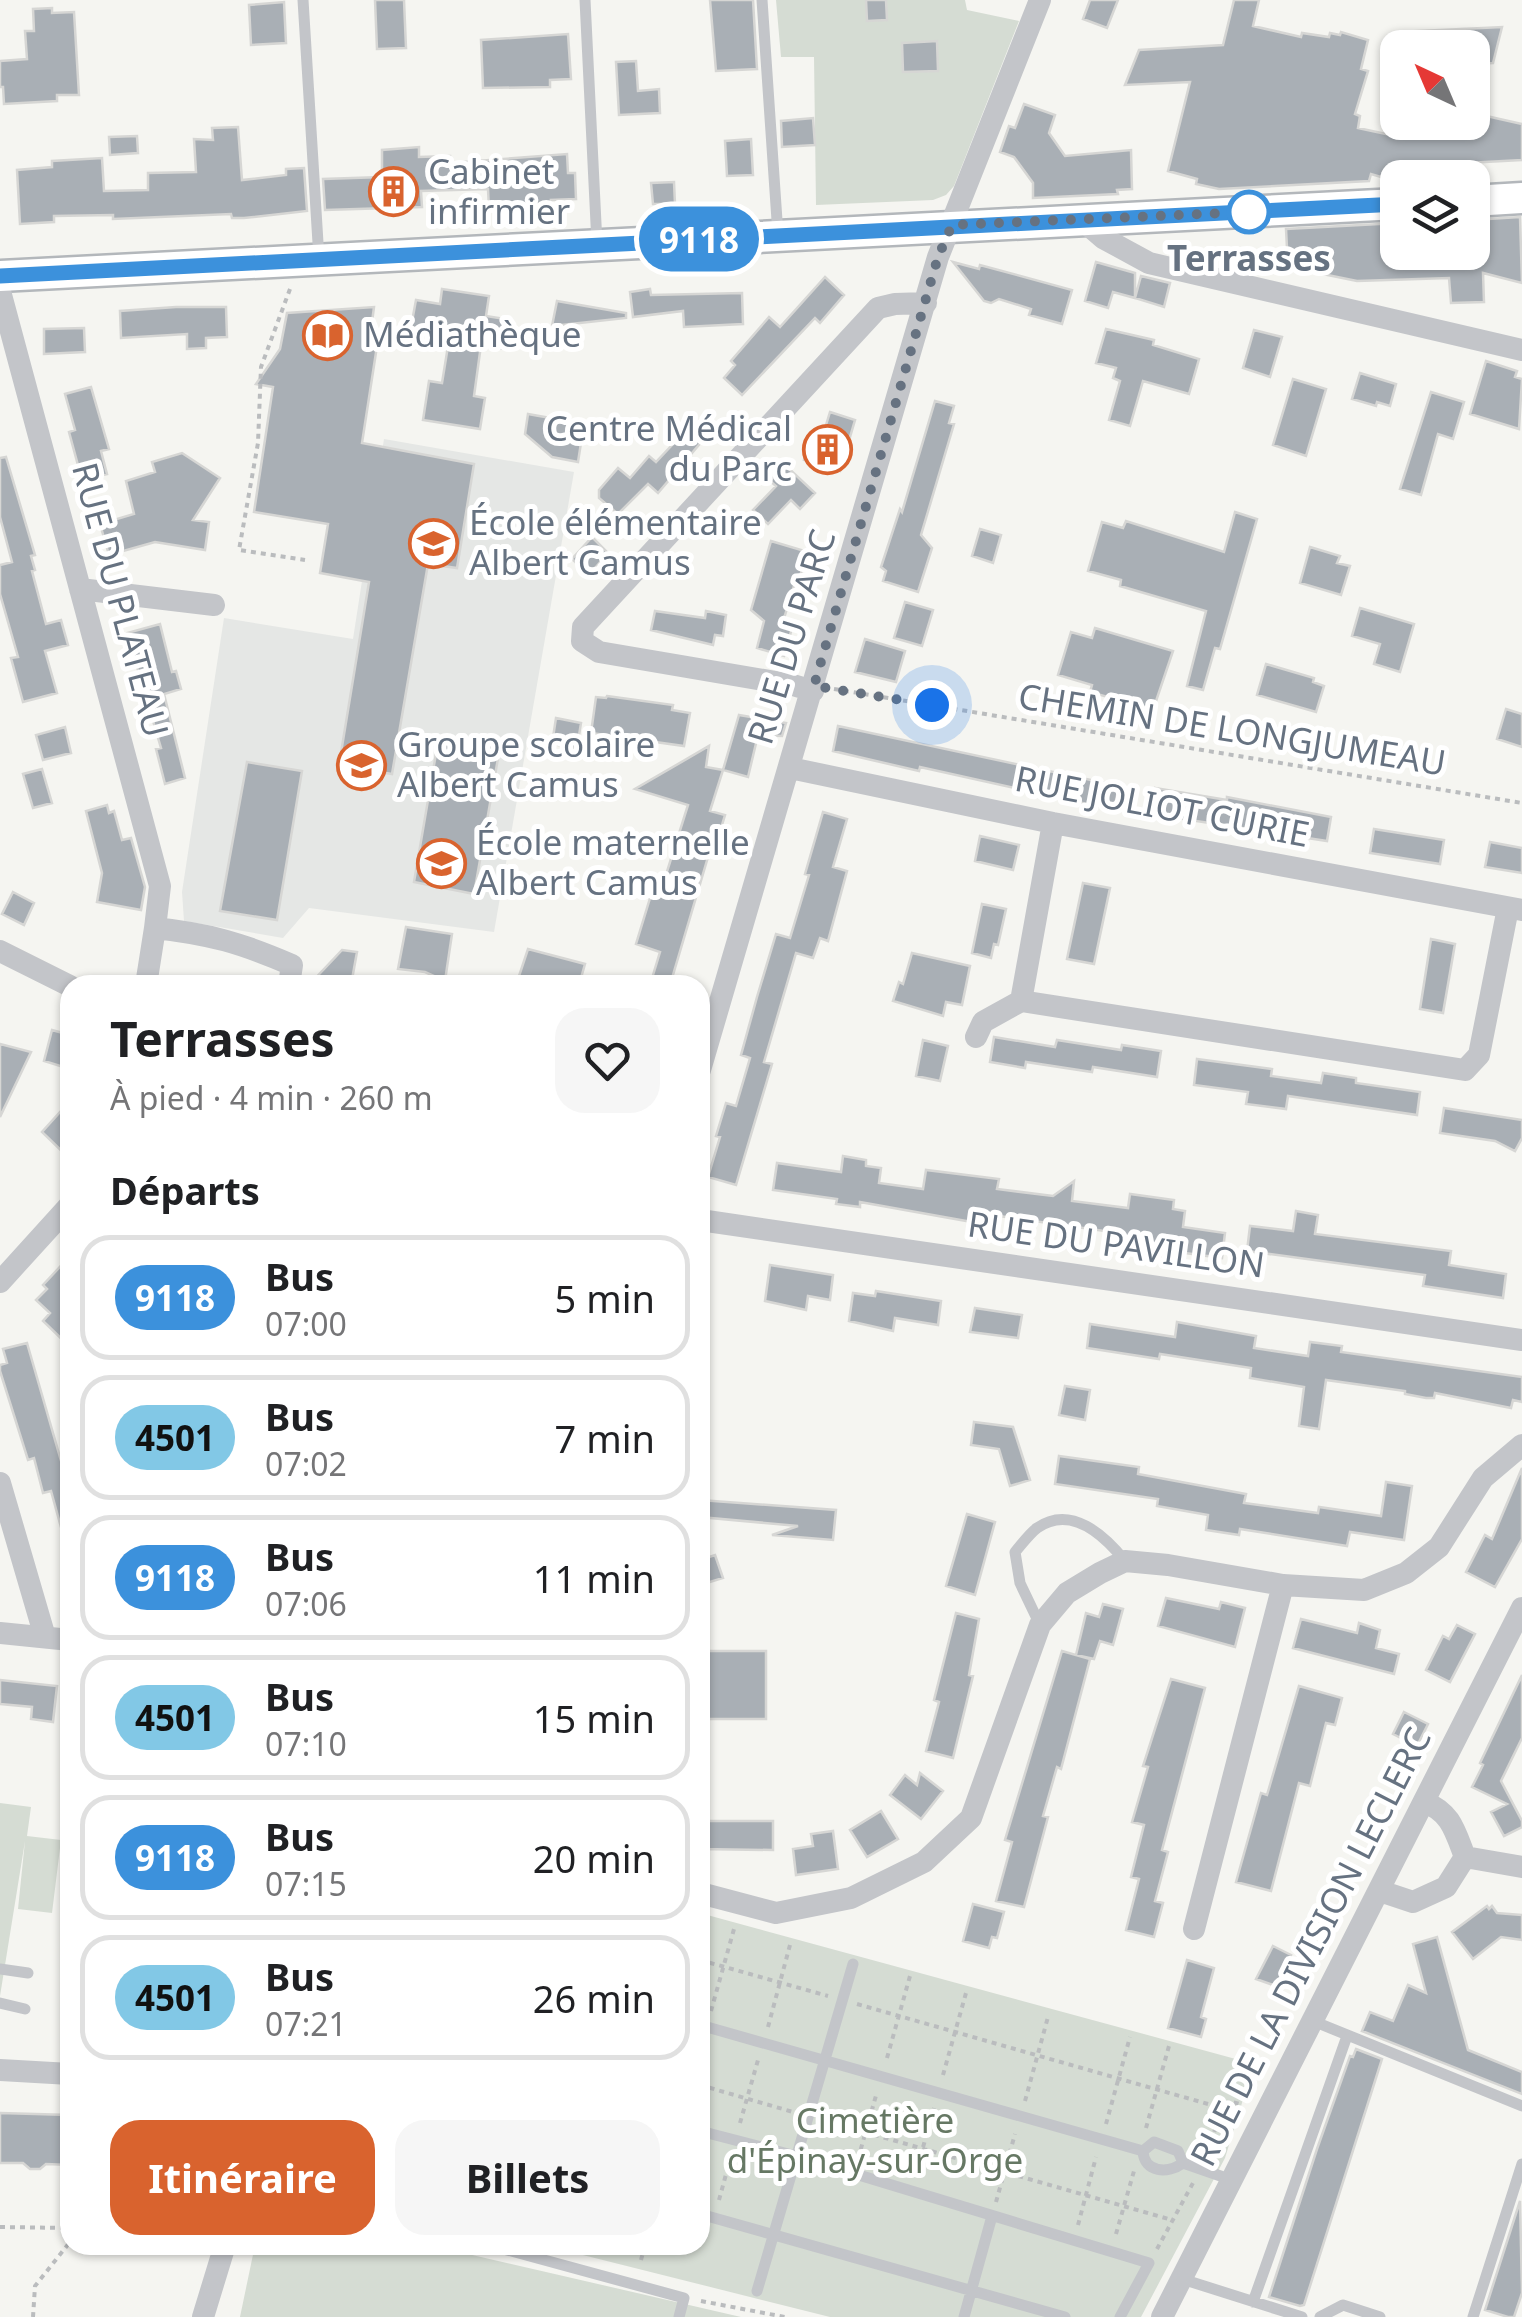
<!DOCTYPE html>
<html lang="fr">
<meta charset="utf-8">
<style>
:root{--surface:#fff;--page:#f6f6f6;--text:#202124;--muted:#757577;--line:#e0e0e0;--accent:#d9632e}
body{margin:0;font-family:"Noto Sans",sans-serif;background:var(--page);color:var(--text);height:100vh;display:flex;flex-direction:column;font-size:38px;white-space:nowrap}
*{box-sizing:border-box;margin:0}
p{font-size:32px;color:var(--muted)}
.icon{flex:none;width:55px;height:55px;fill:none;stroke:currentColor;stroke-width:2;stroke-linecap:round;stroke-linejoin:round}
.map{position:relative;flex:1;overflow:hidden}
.drawer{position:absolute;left:60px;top:975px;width:650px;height:1280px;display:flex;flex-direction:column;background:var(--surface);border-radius:30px;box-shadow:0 2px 8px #0004}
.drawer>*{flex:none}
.badge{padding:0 20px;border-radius:32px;font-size:35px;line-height:65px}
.needle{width:65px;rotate:316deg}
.buttons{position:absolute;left:1380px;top:30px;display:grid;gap:20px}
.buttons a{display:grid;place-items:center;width:110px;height:110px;border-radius:20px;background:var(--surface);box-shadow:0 2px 8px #0004;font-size:50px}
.you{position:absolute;width:50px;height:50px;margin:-25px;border:8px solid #fff;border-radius:50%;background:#1a73e8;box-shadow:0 0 0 15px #1a73e833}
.map>.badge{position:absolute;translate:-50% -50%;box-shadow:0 0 0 5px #fff}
h2{padding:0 50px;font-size:38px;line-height:90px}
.round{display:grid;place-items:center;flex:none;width:105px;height:105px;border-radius:30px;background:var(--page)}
.head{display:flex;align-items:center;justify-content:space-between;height:170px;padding:0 50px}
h1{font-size:48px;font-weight:700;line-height:75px}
.primary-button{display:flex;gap:20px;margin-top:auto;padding:20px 50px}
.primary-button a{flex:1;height:115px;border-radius:30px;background:var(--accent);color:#fff;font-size:40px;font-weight:700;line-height:115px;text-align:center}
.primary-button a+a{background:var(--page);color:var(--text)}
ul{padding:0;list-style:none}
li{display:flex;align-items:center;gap:30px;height:125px;margin:0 20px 15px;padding:0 30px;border:5px solid var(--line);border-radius:30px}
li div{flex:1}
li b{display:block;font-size:38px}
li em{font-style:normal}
li .badge{min-width:110px;font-weight:700;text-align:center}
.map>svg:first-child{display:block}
.built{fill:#e5e7e5}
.green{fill:#d5dcd3}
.building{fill:#a9afb5;stroke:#d6d6d4;stroke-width:2.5}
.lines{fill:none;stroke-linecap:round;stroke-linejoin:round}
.secondary-casing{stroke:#b3b7bb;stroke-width:35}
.path{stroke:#babcbe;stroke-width:4;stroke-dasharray:5 5;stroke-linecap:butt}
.lane{stroke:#c3c5c9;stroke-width:11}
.street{stroke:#c3c5c9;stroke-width:22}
.secondary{stroke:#fff;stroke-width:30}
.line-casing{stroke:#fff;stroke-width:22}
.line{stroke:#3c91dc;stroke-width:15}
.walk{stroke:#667281;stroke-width:10;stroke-dasharray:0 18}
.stop-dot{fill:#fff;stroke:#3c91dc;stroke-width:5}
.labels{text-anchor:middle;stroke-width:10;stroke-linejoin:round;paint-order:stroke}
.poi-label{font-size:35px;fill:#667281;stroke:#fff;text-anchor:start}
.stop-label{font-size:35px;font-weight:bold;fill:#667281;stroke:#fff}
.street-label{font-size:35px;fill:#667281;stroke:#fff}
.park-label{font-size:35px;fill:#667864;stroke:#fff}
</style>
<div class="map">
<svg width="1522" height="2317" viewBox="0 0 1522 2317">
<rect width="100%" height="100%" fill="#f5f5f1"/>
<path class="built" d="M384 439 574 472 494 932 309 908 283 938 184 921 182 892 224 618 353 639Z"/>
<path class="green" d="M776 0H965L967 10 1019 21 954 186 946 195 933 200 816 205 814 57H781Z
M0 1803 31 1807 27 1836 61 1840 52 1913 18 1909 25 1841 0 1996Z
M700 1913 1254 2064 1225 2158 1141 2317H830L543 2245H700Z
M255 2245H429L741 2317H240Z"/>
<path class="building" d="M375 0H404L406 48 377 49Z
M710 0H753L757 69 716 71Z
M866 0H886L887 20 867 21Z
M1090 0H1118L1107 28 1083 19Z
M1234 0H1259L1253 26 1301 37 1302 33 1329 37 1330 33 1340 35 1341 32 1368 40 1361 69 1368 71 1355 114 1360 116 1358 128 1400 137 1403 123 1472 122 1481 119 1482 115 1522 124V160L1393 167 1391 174 1383 172 1381 177 1371 174 1369 181 1219 189 1196 184 1197 179 1168 171 1190 82 1125 85 1139 50 1223 45Z
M284 2 286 43 251 45 249 5Z
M52 8V13L74 12 79 95H57V101L4 104 3 87H0V61L27 59 25 31H34L33 9Z
M1502 27 1493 63 1472 64V48H1400L1399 32Z
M568 34 571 79 550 80V87L483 88 481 40Z
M937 41 938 71 903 72 902 43Z
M636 61 638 91 659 89 660 113 619 115 616 62Z
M1024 104 1055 115 1049 133 1065 156 1131 150 1132 189 1117 190 1118 194 1033 198V183L1014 157 1000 152 1009 126 1015 128Z
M813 118 815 145 782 147 781 121Z
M238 127 242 180 286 175V169L304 168 307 211 244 218H232L231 214 113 219V215L54 216V222L20 224 17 170 52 167V161L102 158 104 191 148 190V173L196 172 194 139 213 140 212 128Z
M137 136 138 153 110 155 109 137Z
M751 139 753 175 727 176 725 141Z
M419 147V157L450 156V163L567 154 568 173H575L576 199 551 200 552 206 489 209 488 189 421 191 422 207 325 210 323 179 382 177V150Z
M674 182 675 204H653L651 183Z
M1520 217 1522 283 1483 273 1484 302 1451 303 1449 278 1357 281 1288 267 1286 229 1398 223V252H1472V220Z
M953 262 979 269 980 265 1072 290 1062 324 1029 315 1031 309 999 299 991 303 984 301Z
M1096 262 1135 273V298L1113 292 1108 308 1085 301Z
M1141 276 1170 283 1164 307 1135 298Z
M825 277 844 295 820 323 815 318 742 395 724 378 735 365 731 361 769 317 780 327Z
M442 289 489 296 486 316 505 319 504 349 481 345 474 396 485 398 480 429 423 420 429 381 442 383 448 346 434 344 436 332 411 327 416 300 440 304Z
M650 289 651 295 742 293 743 324 684 327 683 311 633 317 630 292Z
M557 301 626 313V318L552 326Z
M176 307H226L227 337 206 338V348L187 349V334L121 338 120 311Z
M374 307 369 345 377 346 362 443 474 464 457 568 428 564 392 774 339 765 369 582 320 573 328 524 254 512 273 387 256 384 280 349 287 313Z
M84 328 85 352 44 354V329Z
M1106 329 1154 340 1153 345 1199 359 1189 394 1143 381 1130 426 1109 420 1120 381 1113 378 1116 368 1096 363Z
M1254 330 1282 337 1270 377 1243 368Z
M1486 361 1517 371 1515 377 1522 379 1519 429 1470 414Z
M1360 373 1396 384 1390 406 1377 402 1376 406 1352 399Z
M1293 379 1326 389 1306 456 1273 445Z
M91 387 109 449 101 451 107 474 82 480 69 432 75 430 65 394Z
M1431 392 1464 402 1453 439 1438 434 1421 495 1400 489Z
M935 401 954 406 949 423 954 424 921 535 932 548 918 592 883 581 886 571 881 567 900 509 902 512Z
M830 412 855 420 840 471 804 460 811 435 822 438Z
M528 414 584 424 578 462 552 457 525 434Z
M689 427 703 440 658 493 648 484 618 514 599 498V490L618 468 630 478 649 456 656 462Z
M182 453 220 478 193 520 209 522 205 550 155 542 109 555 100 524 134 514 126 481 155 472 152 462Z
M6 457 35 555 31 556 35 570 32 571 46 624 61 620 68 645 45 651 57 693 23 702 11 658 18 657 0 594V565L12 562 0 517V458Z
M785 465 815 493 800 509 791 500 768 524 753 510 776 486 770 481Z
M1235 512 1257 519 1220 649 1215 648 1203 690 1187 686 1206 611 1120 586 1121 580 1088 571 1102 522 1123 528 1126 521 1224 552Z
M980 529 1001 535 993 563 972 556Z
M592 537 608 553 589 575 572 559Z
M771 541 808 552 800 576H797L782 625 792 628 784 656 757 648 764 621 751 610Z
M1310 547 1340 556 1337 563 1350 566 1341 595 1300 583Z
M905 602 933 610 922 646 894 638Z
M1360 608 1414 624 1400 672 1374 664 1380 644 1352 636Z
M655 611 705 618 706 611 726 615 723 636 715 635 713 645 651 630Z
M160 624 172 672 176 671 181 689 164 694 185 778 165 784 156 749 161 748 127 633Z
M1095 628 1173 651 1153 710 1090 692 1092 685 1058 675 1071 632 1092 638Z
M865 639 905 651 896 682 855 672Z
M1266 664 1314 678 1313 682 1324 686 1316 712 1257 695Z
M607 696 673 705 672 710 690 713 684 746 591 733 596 697 606 698Z
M1506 709 1522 714V747L1497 739Z
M739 715 786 723 782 736 758 735 748 777 723 770Z
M556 718 581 723 577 748 552 744Z
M838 726 1119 786 1114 810 920 767 919 771 833 751Z
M65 727 71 753 43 760 36 735Z
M439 736 500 747 474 894 414 882Z
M709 746 706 767 723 770 710 811 725 815 715 848 711 847 670 985H650L660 952 636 944 651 895 659 897 688 805 635 789Z
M247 762 302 771 277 920 220 911Z
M42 769 52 803 33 808 23 774Z
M1155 788 1227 800V797L1331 817 1327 841 1150 814Z
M107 805 109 813 114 811 122 840 131 838 145 887 141 910 97 902 102 873 86 811Z
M823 812 847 819 833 867 847 871 828 941 820 938 813 958 796 953 764 1062 772 1064 736 1185 708 1177 720 1137 716 1136 726 1103 736 1106 750 1058 741 1055 757 997 776 934 790 938 809 875 805 874Z
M1374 829 1444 840 1440 864 1370 853Z
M980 836 1019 845 1013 870 975 861Z
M1490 842 1522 848V873L1485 867Z
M1083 883 1110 888 1094 964 1067 959Z
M13 892 34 903 24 925 2 914Z
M982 904 1006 909 998 945 994 944 991 958 972 953Z
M406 927 452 934 445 981 425 972 398 969Z
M1431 939 1455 944 1443 1013 1420 1009Z
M528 949 585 964 579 985H516Z
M342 950 357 952 351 985H309Z
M912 953 970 966 962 1005 946 1002 943 1016 893 1001 899 982 903 984Z
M52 1030 70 1035V1069L44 1061Z
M994 1037 1055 1047 1057 1040 1121 1050 1122 1045 1161 1051 1157 1077 1093 1067 1092 1072 1026 1062 1025 1068 990 1062Z
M923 1040 948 1046 940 1081 916 1076Z
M0 1044 31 1052 0 1117Z
M1197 1059 1272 1069 1271 1076 1321 1083 1323 1073 1356 1078V1083L1420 1092 1417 1115 1288 1096 1286 1109 1246 1104 1248 1092 1194 1085Z
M70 1101V1159L42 1132Z
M1444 1108 1522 1120V1138L1515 1151 1495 1141 1440 1133Z
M843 1156 866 1160V1166L881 1168 879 1183 923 1189 926 1170 999 1179 997 1189 1053 1196 1074 1181 1072 1201 1128 1208 1130 1194 1174 1200 1173 1209 1185 1211 1183 1227 1225 1233 1222 1258 1111 1243 1112 1232 985 1214 983 1224 860 1202V1207L836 1204 837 1199 773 1190 777 1163 841 1172Z
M1296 1211 1318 1215 1315 1234 1451 1251 1449 1265 1506 1274 1503 1298 1423 1286 1425 1275 1247 1251 1250 1226 1293 1231Z
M70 1256V1347L43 1321 50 1313 36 1300 47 1289 43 1285Z
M770 1265 833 1275 830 1300 808 1296 806 1310 765 1301Z
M876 1291 941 1301 938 1325 895 1318 893 1331 849 1321 853 1293 875 1296Z
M975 1308 1022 1315 1018 1338 970 1332Z
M1177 1322 1256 1336 1254 1348 1308 1356 1310 1342 1342 1346 1341 1352 1522 1377V1402L1513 1400 1511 1408 1435 1393 1434 1398H1426L1405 1394V1391L1326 1380 1319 1429 1299 1426 1304 1387 1250 1378 1251 1368 1160 1354 1159 1359 1087 1348 1090 1324 1175 1337Z
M27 1343 70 1492V1538H64L51 1491 43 1493 34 1458 28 1460 0 1371V1365L7 1363 3 1349Z
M1065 1386 1090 1390 1085 1420 1059 1415Z
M974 1422 1013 1427 1030 1480 1010 1486 999 1449 971 1445Z
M1059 1456 1139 1467 1138 1474 1246 1494 1244 1503 1318 1513 1319 1507 1381 1516 1386 1482 1412 1486 1404 1540 1350 1532 1347 1546 1240 1529 1239 1535 1206 1530 1208 1515 1157 1506 1158 1499 1055 1484Z
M1522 1468V1539L1495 1587 1466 1572 1485 1535 1492 1539Z
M700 1500 836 1510 833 1540 772 1535 798 1526 700 1517Z
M967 1514 995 1522 975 1595 946 1586Z
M715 1555 723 1578 700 1585V1560Z
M1166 1598 1219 1609 1221 1602 1245 1608 1235 1647 1158 1626Z
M1103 1604 1123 1609 1113 1645 1100 1641 1094 1659 1076 1655 1086 1613 1099 1617Z
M956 1613 979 1619 969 1675 973 1676 953 1758 926 1751 939 1702 934 1700Z
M1301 1619 1357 1633 1359 1623 1380 1630 1376 1648 1399 1654 1394 1674 1293 1648Z
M1457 1625 1475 1634 1450 1682 1426 1670 1443 1636 1449 1639Z
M700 1651H766V1719H703Z
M1062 1651 1090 1659 1061 1769 1057 1767 1043 1816 1048 1817 1024 1907 996 1901 1012 1842 1005 1840Z
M1522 1675V1738L1501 1781 1522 1821V1827L1504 1836 1491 1812 1507 1804 1472 1787 1483 1765 1480 1763Z
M1171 1679 1205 1688 1162 1850 1168 1852 1155 1901 1163 1903 1154 1937 1126 1930 1139 1879 1131 1877 1144 1825 1132 1822 1148 1767 1143 1766Z
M0 1680 57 1686 53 1722 31 1719 32 1707 0 1704Z
M1299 1686 1342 1698 1335 1725 1326 1723 1310 1786 1299 1783 1271 1891 1236 1882 1261 1793 1267 1795Z
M1404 1712 1428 1724 1417 1746 1393 1734Z
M920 1773 943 1791 921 1819 890 1795 905 1775 917 1785Z
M881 1811 898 1839 867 1857 850 1830Z
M700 1821H773V1850L700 1849Z
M833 1831 838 1869 796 1875 793 1849 813 1846 811 1834Z
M973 1904 1004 1912 997 1938 992 1937 989 1948 963 1941Z
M1487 1906 1489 1909 1492 1906 1497 1913 1522 1915V1940L1501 1937 1473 1959 1452 1932Z
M1437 1937 1468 2050 1522 2072V2094L1362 2031 1370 2012 1393 2021 1408 1985 1426 1993 1413 1944Z
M1273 1946 1291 1955 1276 1986 1256 1979Z
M1187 1960 1214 1968 1201 2017 1206 2019 1201 2037 1168 2028Z
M1356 2049 1382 2059 1304 2305 1300 2306 1269 2297 1317 2149 1350 2056 1353 2057Z
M0 2113 70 2115V2165L46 2164 40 2169H30L23 2163H0Z
M1520 2201 1522 2293 1514 2317H1508L1485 2310Z"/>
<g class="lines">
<defs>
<path id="secondary" d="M1472 201 1522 198
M0 276 1398 204"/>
</defs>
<use href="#secondary" class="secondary-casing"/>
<path class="path" d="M290 289 261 367 258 443 239 550 305 560
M834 689 1522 803
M700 1960 828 1996
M857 2004 1222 2108
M711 2011 734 1929
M768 2027 790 1945
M887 2058 910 1976
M943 2075 966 1993
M700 2085 793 2112
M1025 2101 1048 2017
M826 2121 1172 2220
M740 2123 758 2060
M1106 2124 1130 2037
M1146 2128 1169 2046
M1208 2151 1222 2108 1229 2101 1243 2105
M858 2159 877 2092
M915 2176 934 2108
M719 2200 731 2156
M996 2202 1015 2134
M1078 2225 1096 2157
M0 2227 70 2228
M1116 2234 1134 2171
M1157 2249 1193 2183
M641 2260 645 2245
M701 2301 785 2317
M33 2317 35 2286 70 2242"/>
<path class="lane" d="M303 0 319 259
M585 0 597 244
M762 0 778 235
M1040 1625 1020 1583 1015 1552C1022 1544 1029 1534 1037 1528 1071 1504 1105 1536 1125 1561
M0 1969 28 1973
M0 2003 25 2009
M1313 2021 1522 2106
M700 2025 1143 2151
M700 2131 796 2156 1149 2263 1120 2317
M1154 2142 1178 2151 1183 2163C1168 2174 1144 2173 1143 2151Z
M1183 2163 1232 2180
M700 2214 1065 2317
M489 2245 684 2298 679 2317
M1182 2279 1302 2317
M757 2291 853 1964
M1253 2302 1347 2036
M964 2317 992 2216
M1320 2317 1343 2305 1380 2317
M1473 2317 1522 2164"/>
<path class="street" d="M1081 219 1103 238 1149 263 1522 350
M0 291 160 886 155 928
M80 589 214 605
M813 691 793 685 599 652 582 641 583 627 878 308 895 304 926 303
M790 768 1053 823 1522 910
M1053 823 1021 1001 1465 1070 1479 1055 1508 908
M0 951 70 986
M146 985 155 928C210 934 241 943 292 965L289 985
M976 1037 983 1022 1021 1001
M700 1070 938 257 1040 0
M700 1220 1522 1340
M0 1282 70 1205
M0 1483 45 1637
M0 1633 70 1640
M1465 1857 1522 1867
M1380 1891 1413 1902 1446 1887 1465 1857C1455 1831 1451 1812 1424 1802
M700 1893 776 1913 851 1898 924 1862 971 1818 1040 1625 1067 1593 1100 1573 1125 1561 1168 1565 1283 1585 1364 1590 1406 1573 1439 1547 1483 1478 1522 1445
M1194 1929 1283 1585
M0 2070 70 2074
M203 2317 225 2245
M1162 2317 1522 1608"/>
<use href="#secondary" class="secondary"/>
</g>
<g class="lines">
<defs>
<path id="line" d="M0 276 1398 204"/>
</defs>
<use href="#line" class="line-casing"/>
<use href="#line" class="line"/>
<path class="walk" d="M932 705 814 686 938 257 952 225 1249 212"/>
</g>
<defs>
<symbol id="building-ring" viewBox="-11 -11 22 22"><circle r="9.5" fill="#fff" stroke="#d9632e" stroke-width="1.5"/><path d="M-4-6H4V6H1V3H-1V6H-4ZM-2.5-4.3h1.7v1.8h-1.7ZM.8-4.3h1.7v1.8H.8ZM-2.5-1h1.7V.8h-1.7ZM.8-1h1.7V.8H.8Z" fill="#d9632e"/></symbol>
<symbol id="library-ring" viewBox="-11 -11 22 22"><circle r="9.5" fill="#fff" stroke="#d9632e" stroke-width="1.5"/><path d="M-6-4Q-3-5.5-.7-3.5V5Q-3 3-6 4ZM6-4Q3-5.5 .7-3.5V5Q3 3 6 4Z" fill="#d9632e"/></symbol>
<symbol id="school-ring" viewBox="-11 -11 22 22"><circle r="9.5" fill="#fff" stroke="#d9632e" stroke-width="1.5"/><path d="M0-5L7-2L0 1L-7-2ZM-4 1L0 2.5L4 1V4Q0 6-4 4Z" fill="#d9632e"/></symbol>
</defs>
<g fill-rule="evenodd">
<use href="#building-ring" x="366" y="164" width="55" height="55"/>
<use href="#library-ring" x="300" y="308" width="55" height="55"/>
<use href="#building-ring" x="800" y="422" width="55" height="55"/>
<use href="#school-ring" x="406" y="516" width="55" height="55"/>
<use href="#school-ring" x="334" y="738" width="55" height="55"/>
<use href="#school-ring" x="414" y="836" width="55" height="55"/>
</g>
<circle class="stop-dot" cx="1249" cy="212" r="20"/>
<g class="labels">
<g class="poi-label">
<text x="428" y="184">Cabinet<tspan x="428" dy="40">infirmier</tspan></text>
<text x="363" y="347">Médiathèque</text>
<text x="792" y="441" text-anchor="end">Centre Médical<tspan x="792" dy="40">du Parc</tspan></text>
<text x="469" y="535">École élémentaire<tspan x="469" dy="40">Albert Camus</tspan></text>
<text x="397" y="757">Groupe scolaire<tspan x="397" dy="40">Albert Camus</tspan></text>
<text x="476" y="855">École maternelle<tspan x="476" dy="40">Albert Camus</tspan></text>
</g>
<g class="stop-label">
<text x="1249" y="271">Terrasses</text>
</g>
<g class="street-label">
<text transform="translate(120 600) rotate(75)" y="12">RUE DU PLATEAU</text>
<text transform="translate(792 637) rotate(-73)" y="12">RUE DU PARC</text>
<text transform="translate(1232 730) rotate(9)" y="12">CHEMIN DE LONGJUMEAU</text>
<text transform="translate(1162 807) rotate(11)" y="12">RUE JOLIOT CURIE</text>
<text transform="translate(1116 1245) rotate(8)" y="12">RUE DU PAVILLON</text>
<text transform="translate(1311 1947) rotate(-63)" y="12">RUE DE LA DIVISION LECLERC</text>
</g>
<g class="park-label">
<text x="875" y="2133">Cimetière<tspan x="875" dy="40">d'Épinay-sur-Orge</tspan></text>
</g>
</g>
</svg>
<div class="buttons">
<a><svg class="needle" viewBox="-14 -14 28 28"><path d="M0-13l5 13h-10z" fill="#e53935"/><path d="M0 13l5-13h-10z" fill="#757577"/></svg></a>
<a><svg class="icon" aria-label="layers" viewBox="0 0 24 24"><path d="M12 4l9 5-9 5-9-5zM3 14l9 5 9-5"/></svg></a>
</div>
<div class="you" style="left:932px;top:705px"></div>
<b class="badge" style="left:699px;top:239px;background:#3c91dc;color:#fff">9118</b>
<section class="drawer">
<div class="head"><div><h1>Terrasses</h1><p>À pied · 4 min · 260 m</p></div><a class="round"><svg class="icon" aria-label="heart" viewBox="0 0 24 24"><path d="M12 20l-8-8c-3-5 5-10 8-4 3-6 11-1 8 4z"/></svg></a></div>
<h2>Départs</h2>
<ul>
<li><span class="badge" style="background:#3c91dc;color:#fff">9118</span><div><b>Bus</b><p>07:00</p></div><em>5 min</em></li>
<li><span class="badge" style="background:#82c8e6;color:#111">4501</span><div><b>Bus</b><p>07:02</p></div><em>7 min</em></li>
<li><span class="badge" style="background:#3c91dc;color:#fff">9118</span><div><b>Bus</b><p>07:06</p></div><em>11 min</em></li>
<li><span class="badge" style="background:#82c8e6;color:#111">4501</span><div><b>Bus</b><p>07:10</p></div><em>15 min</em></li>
<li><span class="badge" style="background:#3c91dc;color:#fff">9118</span><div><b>Bus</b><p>07:15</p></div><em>20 min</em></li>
<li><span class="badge" style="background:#82c8e6;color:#111">4501</span><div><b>Bus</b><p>07:21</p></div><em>26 min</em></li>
</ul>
<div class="primary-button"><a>Itinéraire</a><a>Billets</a></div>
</section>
</div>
